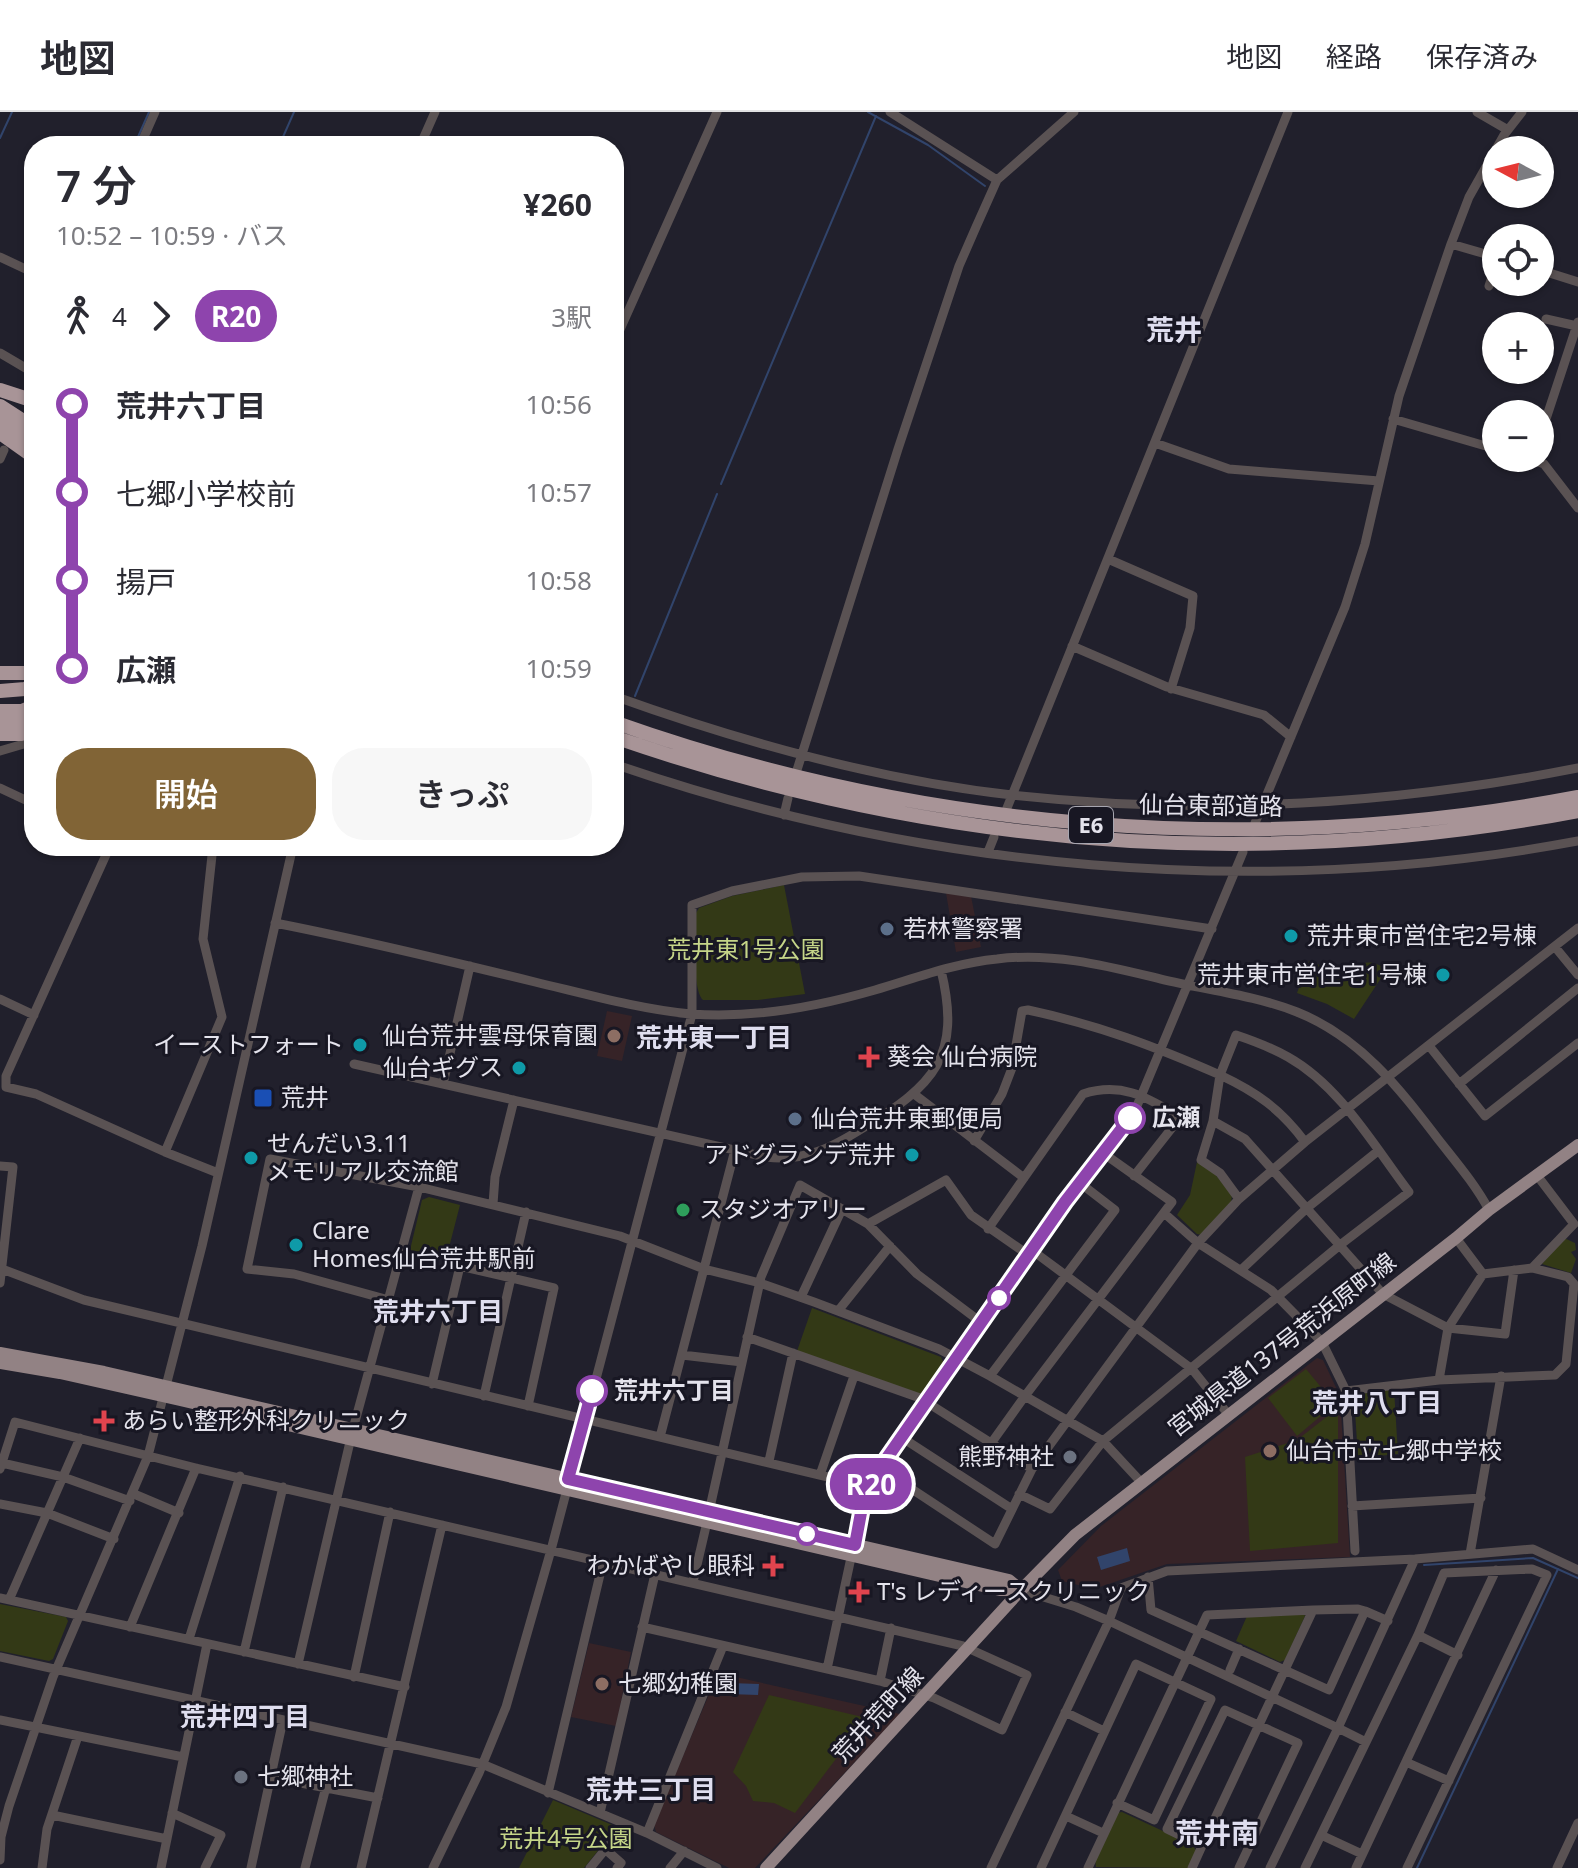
<!DOCTYPE html>
<html lang="ja">
<meta charset="utf-8">
<style>
:root{--surface:#fff;--page:#f7f7f7;--text:#2b2b33;--muted:#7c7c81;--line:#e1e1e2;--accent:#816436}
body{margin:0;font-family:"Noto Sans","Noto Sans JP",sans-serif;background:var(--page);color:var(--text);height:100vh;display:flex;flex-direction:column;font-size:30px;white-space:nowrap}
*{box-sizing:border-box;margin:0}
p{font-size:26px;color:var(--muted)}
.icon{flex:none;width:44px;height:44px;fill:none;stroke:currentColor;stroke-width:2;stroke-linecap:round;stroke-linejoin:round}
.map{position:relative;flex:1;overflow:hidden}
.sheet{position:absolute;left:24px;top:24px;width:600px;height:720px;display:flex;flex-direction:column;background:var(--surface);border-radius:32px;box-shadow:0 2px 6px #0004}
.sheet>*{flex:none}
.badge{padding:0 16px;border-radius:26px;font-size:28px;line-height:52px}
.needle{width:52px;rotate:277deg}
.tools{position:absolute;left:1482px;top:24px;display:grid;gap:16px}
.tools a{display:grid;place-items:center;width:72px;height:72px;border-radius:50%;background:var(--surface);box-shadow:0 2px 6px #0004;font-size:40px}
.map>.badge{position:absolute;translate:-50% -50%;box-shadow:0 0 0 4px #fff}
.legs{display:flex;align-items:center;gap:12px;height:88px;padding:0 32px;font-size:26px}
.legs p{margin-inline-start:auto}
.overview{display:flex;align-items:center;justify-content:space-between;height:136px;padding:0 32px}
h1{font-size:44px;font-weight:600;line-height:60px}
.primary-button{display:flex;gap:16px;margin-top:auto;padding:16px 32px}
.primary-button a{flex:1;height:92px;border-radius:32px;background:var(--accent);color:#fff;font-size:32px;font-weight:600;line-height:92px;text-align:center}
.primary-button a+a{background:var(--page);color:var(--text)}
ul{padding:0 32px;list-style:none}
li{display:flex;align-items:center;gap:28px;height:88px;font-size:30px}
li i{display:grid;place-items:center;width:12px;height:100%;margin:0 10px;background:currentColor}
li i::after{content:'';width:20px;height:20px;margin:-10px;border:6px solid;border-radius:50%;background:var(--surface)}
li p{margin-inline-start:auto}
li:first-child i{background:linear-gradient(#0000 50%,currentColor 0)}
li:last-child i{background:linear-gradient(currentColor 50%,#0000 0)}
header{display:flex;align-items:center;gap:48px;box-sizing:border-box;height:112px;padding:0 40px;background:var(--surface);border-bottom:2px solid var(--line)}
header strong{font-size:38px}
nav{display:flex;gap:44px;margin-inline-start:auto;font-size:28px}
.map>svg:first-child{display:block}
.education{fill:#362327}
.green{fill:#333916}
.water{fill:#31446b}
.lines{fill:none;stroke-linecap:round;stroke-linejoin:round}
.stream{stroke:#31446b;stroke-width:2}
.minor{stroke:#5a5253;stroke-width:9}
.major{stroke:#928284;stroke-width:12}
.highway{stroke:#a89497;stroke-width:14}
.line-1-casing{stroke:#fff;stroke-width:18}
.line-1{stroke:#8e44ad;stroke-width:12}
.service-dot{fill:#5c6f8a;stroke:#181723;stroke-width:3}
.culture-dot{fill:#0f9aa8;stroke:#181723;stroke-width:3}
.education-dot{fill:#8d6e63;stroke:#181723;stroke-width:3}
.health-dot{fill:#e0444e;stroke:#181723;stroke-width:3}
.transit-dot{fill:#1a4fb4;stroke:#181723;stroke-width:3}
.stop-1-dot{fill:#fff;stroke:#8e44ad;stroke-width:4}
.leisure-dot{fill:#2e9e5b;stroke:#181723;stroke-width:3}
.worship-dot{fill:#6b7280;stroke:#181723;stroke-width:3}
.labels{text-anchor:middle;stroke-width:6;stroke-linejoin:round;paint-order:stroke}
.shield{fill:#181723;stroke:#a7a6b0;stroke-width:2}
.shield-label{font-size:22px;font-weight:bold;fill:#e4e3ec}
.street-label{font-size:24px;fill:#e4e3ec;stroke:#181723}
.poi-label{font-size:24px;fill:#e4e3ec;stroke:#181723;text-anchor:start}
.park-label{font-size:24px;fill:#c5d588;stroke:#181723}
.stop-label{font-size:24px;font-weight:bold;fill:#e4e3ec;stroke:#181723;text-anchor:start}
.neighbourhood-label{font-size:26px;font-weight:bold;fill:#dfdeef;stroke:#181723}
.quarter-label{font-size:28px;font-weight:bold;fill:#dfdeef;stroke:#181723}
</style>
<header>
<strong>地図</strong>
<nav><a>地図</a><a>経路</a><a>保存済み</a></nav>
</header>
<div class="map">
<svg width="1578" height="1756" viewBox="0 0 1578 1756">
<rect width="100%" height="100%" fill="#21202c"/>
<path class="education" d="M946 781 971 784 981 835 956 840Z
M607 899 632 904 622 949 597 944Z
M1317 1246 1323 1248 1340 1284 1350 1445 1167 1452 1094 1477 1062 1469 1058 1458 1101 1414Z
M589 1531 631 1540 616 1614 571 1605Z
M718 1561 900 1602 755 1756H729L656 1720 654 1713Z"/>
<path class="green" d="M784 773 805 882 758 888H703C691 875 696 820 696 801L699 796 732 784Z
M1309 849C1318 852 1331 859 1342 859 1365 858 1359 842 1387 857L1354 907 1327 892 1297 881Z
M303 975 317 978 313 998 299 995Z
M1197 1050 1215 1062 1232 1083 1231 1091 1202 1123 1197 1122 1177 1103 1190 1083Z
M429 1085 460 1093 446 1147 410 1138 422 1088Z
M1564 1126 1575 1131 1576 1138 1571 1140 1576 1147 1571 1161 1542 1152Z
M812 1196 941 1245 944 1252 924 1282 920 1283 796 1242Z
M1306 1257 1335 1292 1297 1324 1268 1286Z
M1394 1277 1398 1342 1358 1346 1354 1283Z
M1338 1296V1431L1250 1439 1245 1345 1297 1328Z
M0 1492 66 1505 68 1509 53 1547 49 1549 0 1539Z
M1303 1500 1305 1504 1285 1548 1280 1550 1236 1529 1247 1504Z
M769 1583 867 1606 795 1701 774 1691 753 1689 746 1674 733 1660Z
M553 1688 617 1715 584 1756H519Z
M1122 1700 1193 1733 1196 1739 1188 1756 1096 1755 1095 1748 1116 1701Z"/>
<path class="water" d="M1127 1436 1130 1449 1101 1458 1097 1445Z
M729 1571 759 1572 758 1583 728 1582Z"/>
<g class="lines">
<path class="stream" d="M868 0 928 33 985 74
M0 26 12 0
M134 34 149 0
M279 34 294 0
M721 372 876 4
M635 584 717 382
M1424 1453 1533 1446 1578 1466
M1417 1756 1558 1457"/>
<path class="minor" d="M890 0 997 68
M1477 0 1508 18
M140 34 155 0
M420 34 435 0
M1451 132 1496 145
M0 145 34 161
M1540 158 1578 170
M1489 174 1496 152
M1546 207 1577 214
M614 231 717 0
M0 241 34 261
M31 276 34 269
M1393 307 1496 337
M1540 325 1578 210
M1155 331 1229 357 1379 369
M0 347 4 338
M1531 347 1544 352 1578 396
M1108 447 1193 484 1190 516 1171 577
M1072 534 1167 575 1264 603 1291 625
M614 584C742 630 877 668 1012 683 1202 704 1391 693 1578 656
M0 639 34 629
M614 652C921 758 1258 789 1578 729
M797 658 898 337 959 154 976 115 997 68 1074 0
M0 676 34 692
M1007 696 1288 0
M784 703 788 686
M1255 711 1345 495 1365 432 1399 284 1451 132 1469 85 1504 23 1522 0
M110 734 6 964V975L36 982 165 1040 218 1061
M988 740 994 725
M275 811C362 828 449 849 535 870 586 882 639 897 691 902 754 907 816 895 875 878 916 866 955 851 997 847 1054 840 1107 854 1161 867 1206 878 1254 883 1297 900 1360 925 1399 976 1438 1027 1456 1050 1475 1072 1489 1098
M1555 835 1578 863
M0 887 34 903
M1430 935 1485 1004 1578 931
M354 952 766 1045C804 1050 831 1036 863 1016 934 973 962 945 941 858
M443 972 470 854
M1459 972 1578 876
M914 982 1024 1066
M1213 1009 1245 1027 1383 1182 1448 1216 1505 1222 1514 1158
M974 1029 1002 982 1012 956 1022 899 1028 898C1098 913 1154 934 1220 963L1213 1009 1201 1048 1220 1061 1239 1087
M165 1040 222 905 203 827 213 734
M0 1054 13 1055 0 1171
M493 1092 495 1065 514 988
M1164 1101 1198 1131 1271 1178 1322 1230 1346 1279 1355 1439
M868 1112 946 1068 971 1103 1030 1144
M988 1117 1083 982C1120 970 1145 984 1175 1002V1012L1134 1064
M1456 1126 1483 1162 1532 1156 1574 1112 1536 1062
M1033 1139 1192 1257 1228 1302
M2 1157 84 1188 870 1375
M1241 1158 1307 1096 1378 1039
M801 1185 842 1097
M389 1188 294 1162 247 1157 270 1047 419 1075 620 1124 704 1157 760 1171 814 1190 939 1237 990 1264 1103 1329 1141 1370
M838 1199 890 1134
M747 1225 920 1286 1032 1357
M682 1243 742 1250
M990 1264 1115 1098 1080 1071
M1439 1268 1448 1216 1483 1162
M432 1272 460 1154 554 1176 528 1294
M1346 1279 1439 1268 1555 1263 1566 1252 1574 1172 1568 1165 1532 1156
M484 1284 526 1100
M660 1325 735 1038
M901 1325 1012 1397
M992 1330 1025 1284 1172 1090 1103 1041
M769 1349 793 1241
M2 1351 63 1365 130 1389
M880 1356 995 1432 1032 1357 1198 1131 1239 1087 1305 1030 1578 816
M0 1357 15 1310 196 1356 963 1534 1027 1563 1002 1618 934 1586 880 1569 642 1515
M820 1363 854 1264
M134 1382 179 1401
M1019 1382 1050 1397 1103 1329 1340 1133 1409 1080C1374 1034 1340 974 1288 945 1272 936 1254 929 1236 923L1220 963C1256 980 1281 997 1305 1030
M0 1392 47 1401 114 1427
M1352 1394 1481 1386
M709 1400 761 1165 800 1073 868 1112 917 1162 982 1211
M1470 1442 1501 1264
M1148 1465 1151 1498 1329 1578 1365 1499 1388 1509
M693 1470 707 1410
M1021 1478 1076 1495 1109 1509 1338 1616 1415 1447
M0 1486 405 1575
M9 1488 80 1326
M130 1515 196 1356
M1418 1523 1458 1543
M189 1527 240 1364
M244 1540 283 1375
M0 1545 482 1652 647 1721 717 1756
M298 1552 353 1317 419 1075
M827 1557 863 1390 880 1356 925 1289 1030 1144 1065 1090 1134 1001 1243 740
M1230 1558 1239 1537
M354 1565 390 1400
M880 1569 891 1516
M1065 1600 1104 1619
M0 1608 183 1645
M1406 1650 1449 1669
M270 1665 378 1686
M548 1681 603 1450
M172 1701 221 1723 205 1756
M600 1701 655 1462
M52 1703 167 1727
M1066 1704 1103 1721
M647 1721 723 1534
M1321 1723 1362 1742
M605 1737 621 1751 617 1756
M0 1748 1 1725 9 1694 53 1565 148 1344 202 1134 293 734
M42 1756 47 1717 78 1624
M161 1756 207 1532
M251 1756 283 1608
M305 1756 326 1675
M361 1756 442 1413
M433 1756 479 1661 506 1595 551 1438 692 902V793L732 779 802 765 859 764 1212 817
M590 1756 626 1712
M670 1756 684 1739
M991 1756 1109 1509 1121 1476 1167 1459 1415 1447 1533 1437 1578 1458
M1041 1756 1136 1552 1211 1587 1154 1708 1117 1691
M1088 1756 1207 1503 1313 1498
M1192 1756 1202 1734
M1239 1756 1298 1631 1225 1598 1167 1717 1202 1734 1313 1498 1358 1497 1365 1499
M1270 1756 1338 1616 1366 1630
M1305 1756 1418 1523 1444 1461 1532 1457 1547 1463 1407 1756
M1356 1756 1496 1458
M1557 1756 1578 1711"/>
<path class="major" d="M0 1241 104 1260 1009 1468 1021 1478
M0 1251 60 1261 180 1288 1000 1478H1021
M766 1756 1021 1478 1075 1423 1456 1126 1489 1098 1578 1033"/>
<path class="highway" d="M0 278 34 289
M0 294 34 316
M0 309 34 331
M0 321 34 345
M0 561H34
M0 579 25 577 34 572
M0 599H22L34 594
M0 610H22L34 601
M614 610C924 720 1255 746 1578 685
M0 622H22L34 608
M614 625C930 734 1249 762 1578 699"/>
</g>
<g class="lines">
<defs>
<path id="line-1" d="M592 1279 568 1367 855 1433 863 1390 880 1356 1065 1090 1130 1006"/>
</defs>
<use href="#line-1" class="line-1-casing"/>
<use href="#line-1" class="line-1"/>
</g>
<g class="service-dot">
<circle cx="887" cy="817" r="8"/>
<circle cx="795" cy="1007" r="8"/>
</g>
<g class="culture-dot">
<circle cx="1291" cy="824" r="8"/>
<circle cx="1443" cy="863" r="8"/>
<circle cx="360" cy="933" r="8"/>
<circle cx="519" cy="956" r="8"/>
<circle cx="912" cy="1043" r="8"/>
<circle cx="251" cy="1046" r="8"/>
<circle cx="296" cy="1133" r="8"/>
</g>
<g class="education-dot">
<circle cx="614" cy="924" r="8"/>
<circle cx="1270" cy="1339" r="8"/>
<circle cx="602" cy="1572" r="8"/>
</g>
<g class="health-dot">
<path d="M865 933h8v8h8v8h-8v8h-8v-8h-8v-8h8z"/>
<path d="M100 1297h8v8h8v8h-8v8h-8v-8h-8v-8h8z"/>
<path d="M769 1442h8v8h8v8h-8v8h-8v-8h-8v-8h8z"/>
<path d="M855 1468h8v8h8v8h-8v8h-8v-8h-8v-8h8z"/>
</g>
<rect class="transit-dot" x="253" y="976" width="20" height="20" rx="4"/>
<g class="stop-1-dot">
<circle cx="1130" cy="1006" r="14"/>
<circle cx="999" cy="1186" r="10"/>
<circle cx="592" cy="1279" r="14"/>
<circle cx="807" cy="1422" r="10"/>
</g>
<circle class="leisure-dot" cx="683" cy="1098" r="8"/>
<g class="worship-dot">
<circle cx="1070" cy="1345" r="8"/>
<circle cx="241" cy="1665" r="8"/>
</g>
<g class="labels">
<rect class="shield" x="1069" y="695" width="44" height="36" rx="6"/>
<g class="shield-label">
<text x="1091" y="721">E6</text>
</g>
<g class="street-label">
<text transform="translate(1211 694) rotate(1)" y="8">仙台東部道路</text>
<text transform="translate(1282 1233) rotate(-38)" y="8">宮城県道137号荒浜原町線</text>
<text transform="translate(878 1603) rotate(-47)" y="8">荒井荒町線</text>
</g>
<g class="poi-label">
<text x="903" y="825">若林警察署</text>
<text x="1307" y="832">荒井東市営住宅2号棟</text>
<text x="1427" y="871" text-anchor="end">荒井東市営住宅1号棟</text>
<text x="598" y="932" text-anchor="end">仙台荒井雲母保育園</text>
<text x="344" y="941" text-anchor="end">イーストフォート</text>
<text x="887" y="953">葵会 仙台病院</text>
<text x="503" y="964" text-anchor="end">仙台ギグス</text>
<text x="281" y="994">荒井</text>
<text x="811" y="1015">仙台荒井東郵便局</text>
<text x="267" y="1040">せんだい3.11<tspan x="267" dy="28">メモリアル交流館</tspan></text>
<text x="896" y="1051" text-anchor="end">アドグランデ荒井</text>
<text x="699" y="1106">スタジオアリー</text>
<text x="312" y="1127">Clare<tspan x="312" dy="28">Homes仙台荒井駅前</tspan></text>
<text x="122" y="1317">あらい整形外科クリニック</text>
<text x="1286" y="1347">仙台市立七郷中学校</text>
<text x="1054" y="1353" text-anchor="end">熊野神社</text>
<text x="755" y="1462" text-anchor="end">わかばやし眼科</text>
<text x="877" y="1488">T's レディースクリニック</text>
<text x="618" y="1580">七郷幼稚園</text>
<text x="257" y="1673">七郷神社</text>
</g>
<g class="park-label">
<text x="746" y="846">荒井東1号公園</text>
<text x="566" y="1735">荒井4号公園</text>
</g>
<g class="stop-label">
<text x="1152" y="1014">広瀬</text>
<text x="614" y="1287">荒井六丁目</text>
</g>
<g class="neighbourhood-label">
<text x="714" y="935">荒井東一丁目</text>
<text x="438" y="1209">荒井六丁目</text>
<text x="1377" y="1300">荒井八丁目</text>
<text x="245" y="1614">荒井四丁目</text>
<text x="651" y="1687">荒井三丁目</text>
</g>
<g class="quarter-label">
<text x="1174" y="228">荒井</text>
<text x="1217" y="1731">荒井南</text>
</g>
</g>
</svg>
<div class="tools">
<a><svg class="needle" viewBox="-14 -14 28 28"><path d="M0-13l5 13h-10z" fill="#e53935"/><path d="M0 13l5-13h-10z" fill="#7c7c81"/></svg></a>
<a><svg class="icon" aria-label="locate" viewBox="0 0 24 24"><circle cx="12" cy="12" r="6"/><path d="M12 2v4M12 18v4M2 12h4M18 12h4"/></svg></a>
<a>+</a>
<a>−</a>
</div>
<b class="badge" style="left:871px;top:1372px;background:#8e44ad;color:#fff">R20</b>
<section class="sheet">
<div class="overview"><div><h1>7 分</h1><p>10:52 – 10:59 · バス</p></div><b>¥260</b></div>
<div class="legs"><svg class="icon" aria-label="walk" viewBox="0 0 24 24"><circle cx="13" cy="4" r="2"/><path d="M13 8l-2 6 4 7M11 14l-3 7M7 12l3-4h3l4 4"/></svg>4<svg class="icon" aria-label="forward" viewBox="0 0 24 24"><path d="M9 5l7 7-7 7"/></svg><b class="badge" style="background:#8e44ad;color:#fff">R20</b><p>3駅</p></div>
<ul>
<li><i style="color:#8e44ad"></i><b>荒井六丁目</b><p>10:56</p></li>
<li><i style="color:#8e44ad"></i><span>七郷小学校前</span><p>10:57</p></li>
<li><i style="color:#8e44ad"></i><span>揚戸</span><p>10:58</p></li>
<li><i style="color:#8e44ad"></i><b>広瀬</b><p>10:59</p></li>
</ul>
<div class="primary-button"><a>開始</a><a>きっぷ</a></div>
</section>
</div>
